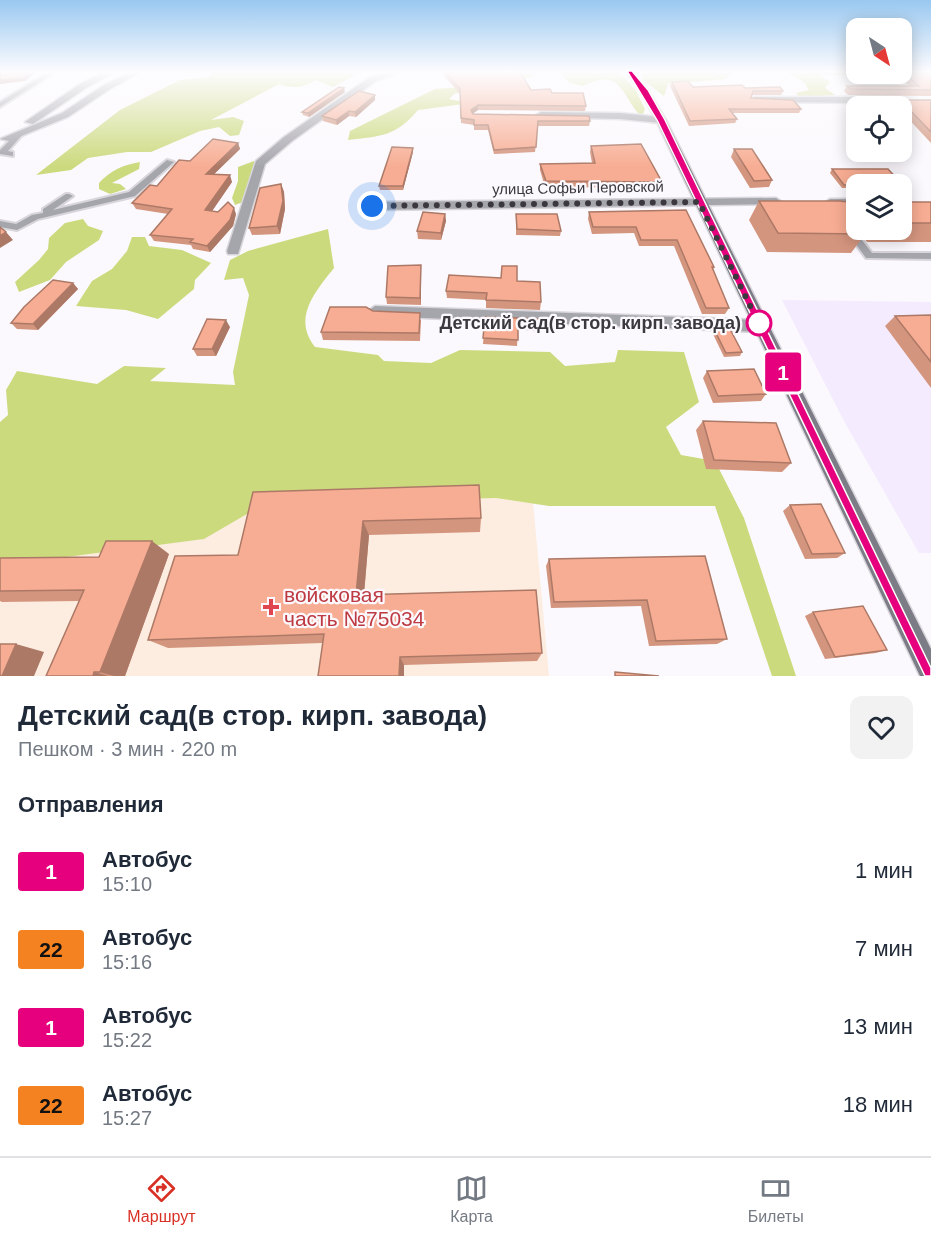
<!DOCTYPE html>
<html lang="ru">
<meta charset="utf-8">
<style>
:root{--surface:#fff;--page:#f2f2f3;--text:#1f2937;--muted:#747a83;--line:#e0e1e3;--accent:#d93025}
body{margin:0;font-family:Arial,sans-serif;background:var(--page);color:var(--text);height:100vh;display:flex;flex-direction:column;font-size:22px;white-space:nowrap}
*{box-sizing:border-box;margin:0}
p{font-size:20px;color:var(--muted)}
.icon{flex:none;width:33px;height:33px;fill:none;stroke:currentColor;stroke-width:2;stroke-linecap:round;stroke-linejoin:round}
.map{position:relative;height:676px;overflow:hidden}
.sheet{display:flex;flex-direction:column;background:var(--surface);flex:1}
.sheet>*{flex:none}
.badge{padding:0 12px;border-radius:4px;font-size:21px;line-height:39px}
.needle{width:39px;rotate:144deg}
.fabs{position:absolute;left:846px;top:18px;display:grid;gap:12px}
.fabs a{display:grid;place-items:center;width:66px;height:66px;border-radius:12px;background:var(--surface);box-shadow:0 3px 15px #0003;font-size:30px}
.you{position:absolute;width:30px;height:30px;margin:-15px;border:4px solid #fff;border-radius:50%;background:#1a73e8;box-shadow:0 0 0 9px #1a73e833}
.map>.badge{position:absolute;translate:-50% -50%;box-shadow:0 0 0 3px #fff}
h2{padding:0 18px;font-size:22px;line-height:54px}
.round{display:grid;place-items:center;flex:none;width:63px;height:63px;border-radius:12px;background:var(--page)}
.overview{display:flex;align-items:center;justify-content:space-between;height:102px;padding:0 18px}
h1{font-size:28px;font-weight:600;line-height:45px}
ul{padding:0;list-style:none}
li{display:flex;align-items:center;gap:18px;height:78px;padding:0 18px}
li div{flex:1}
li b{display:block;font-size:22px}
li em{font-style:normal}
li .badge{min-width:66px;font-weight:700;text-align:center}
.menu{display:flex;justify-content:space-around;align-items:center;height:84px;border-top:2px solid var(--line);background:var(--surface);font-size:16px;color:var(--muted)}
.menu a{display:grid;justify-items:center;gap:3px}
.menu .active{color:var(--accent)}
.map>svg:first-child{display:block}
.built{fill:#f4ebfe}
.medical{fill:#fdede0}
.green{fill:#ccda7e}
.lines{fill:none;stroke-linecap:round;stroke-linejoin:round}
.lane-casing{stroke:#d8d6db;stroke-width:4}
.street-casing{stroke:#d8d6db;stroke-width:3}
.secondary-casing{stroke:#d8d6db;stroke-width:3}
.lane{fill:#a5a5ac;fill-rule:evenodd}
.street{fill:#a5a5ac;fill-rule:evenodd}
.secondary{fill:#7c7c87;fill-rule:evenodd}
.wall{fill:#d4957e}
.shaded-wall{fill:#ad7967}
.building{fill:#f7ad93;stroke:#ad7967;stroke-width:1.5}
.line{fill:#e6007e;stroke:#fff;stroke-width:1.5}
.walk{stroke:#3b383e;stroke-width:6;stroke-dasharray:0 10.8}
.stop-dot{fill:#fff;stroke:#e6007e;stroke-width:3}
.health-dot{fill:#e0444e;stroke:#fbf9fd;stroke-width:2}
.labels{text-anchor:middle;stroke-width:4.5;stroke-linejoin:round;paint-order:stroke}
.far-street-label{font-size:15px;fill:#3b383e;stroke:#fbf9fd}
.stop-label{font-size:18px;font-weight:bold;fill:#3b383e;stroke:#fbf9fd;text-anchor:end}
.near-health-label{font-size:21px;fill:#be3a42;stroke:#fbf9fd;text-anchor:start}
</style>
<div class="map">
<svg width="931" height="676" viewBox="0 0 931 676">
<rect width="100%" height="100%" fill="#fbf9fd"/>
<path class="built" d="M782 300 931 302V553H919L844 421Z"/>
<path class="medical" d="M480 496 533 502 549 676H0V538L32 528Z"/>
<path class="green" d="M213 72H361L333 87 316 80C304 88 292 89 279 84L211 120 233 117 244 121 239 135 230 136 219 127 200 131 151 152H127L88 158 71 170 36 175 120 110 180 80 208 78Z
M511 72H536L532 77 454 94 449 99 471 103 418 110C395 137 381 136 348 140L350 131 435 89 464 87Z
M559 72H619L635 89 645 109 643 114 655 125C620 112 630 62 583 86L570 83Z
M642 72H736L724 79 668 84 664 96 643 80Z
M787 72H852L851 75H819L830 82 825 88 835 95 799 97 796 93 809 90 804 82Z
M254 161C257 173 244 188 243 202L235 205 232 198 238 181V167Z
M140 162 139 169 112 183 120 184 126 189 110 194 99 189V183C111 170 123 165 140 162Z
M83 219 88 226 103 231 99 240 66 262 50 280 19 292 15 282 39 260 48 249 49 238 65 223Z
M328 229 334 268C315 292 292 318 315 347L378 355 384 361 431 363 460 350 550 352 565 366 615 362 618 350 684 352 699 402 666 427 681 455 715 461 744 518 796 676H772L715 506H549L496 498 264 504 204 539 51 559 0 578V422L8 415 6 390 17 371 97 384 124 366 166 368 150 381 235 385 233 372 249 295 243 278 224 280 230 260 248 251Z
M132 237H145L149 246 182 250 211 263 195 280 194 289 158 319 126 310 76 306 92 281 112 269 127 251Z"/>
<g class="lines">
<defs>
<path id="lane" d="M48 72H56L0 107V102Z
M18 132 24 133 8 151 13 152V156L0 154V150Z
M167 160 174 162 135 196 38 219 17 230 0 227V221L16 224 32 215 43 213V209L66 194H69L73 196 53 210 129 192Z
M851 229 854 230 872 253H931V259L866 258 847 232Z"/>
<path id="street" d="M104 72H115L86 88 33 124 25 122 80 84Z
M130 72H141L110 89 68 117 9 141 0 139 62 113 104 85Z
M387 72H402L376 81 292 141 265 164 239 251 238 254H228L227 251 256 161 284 137 370 77Z
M754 97H880L885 100 880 103 757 102 754 101Z
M541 112 620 113 661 117 666 120 661 123 620 119 538 117 536 115Z
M776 198 782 202 780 204 372 210 366 206 372 202Z
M856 199V207H830L824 203 830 199Z
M375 306 760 320 767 326 760 332 375 316 368 311Z"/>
<path id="secondary" d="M625 72H634L648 90 666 120 931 649V676H920L656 120 640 91Z"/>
</defs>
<use href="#lane" class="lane-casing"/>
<use href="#street" class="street-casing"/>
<use href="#secondary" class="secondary-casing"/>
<use href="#lane" class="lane"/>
<use href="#street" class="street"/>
<use href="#secondary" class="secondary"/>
</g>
<path class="wall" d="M441 72H520L531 90 552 93 586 106 585 111 478 110 473 113V114L590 121 589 126H538L535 152 494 154 488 130H474V125L461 123 460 94Z
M902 72H931V96L848 95 844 91 847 86H909L895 74H902Z
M672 82 693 87 745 88 783 91 781 95H752L751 98 801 109 799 113H732L737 119 735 123 689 126 670 86Z
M345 92 309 117 303 115 302 112Z
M375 95V100L356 117 349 116 337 125 323 121 322 116Z
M860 100H931V143L904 114H902V106H858L857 105Z
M238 143 240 149 214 174 232 182 212 211 236 214 233 226 210 252 193 249 191 245 154 241 150 235 168 214 136 209 132 203 157 186Z
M591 146 662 182 660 188 545 187 540 170V164L592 163 590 152Z
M413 148V152L403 190H380L379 186Z
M734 149 772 180 769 187 750 188 731 157Z
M832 169 902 184V185L856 184V188H842L830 173Z
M281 184 284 192 285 209 280 234 252 235 249 228Z
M759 201 856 230H902V202H931V242H867L863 237 851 253 767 252 749 220Z
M686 210 714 267 713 270 729 308 725 314H702L674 246H639L634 233 592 234 588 219 589 212Z
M445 214 446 221 441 240 418 239 417 231Z
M516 214 561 231 560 236 516 235Z
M421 272V305L387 304 386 297Z
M517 281 541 302 540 310 486 308V300L447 298 446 291Z
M73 283 78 289 38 330 17 329 11 323Z
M373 311 421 320 420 341 323 340 321 332Z
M931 315V388L885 326 895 316Z
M485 317 542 326 541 332 518 329 517 346 483 344Z
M230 327 216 356H197L193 349Z
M714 329 742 352 740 356 724 357 712 332Z
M707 371 766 394 761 401 713 403 703 378Z
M703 421 791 463 782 472 706 469 696 430Z
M253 492 481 518 480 532 369 535 364 595 542 653 537 661 404 665V676H318L323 643 168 648 148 640 238 555Z
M790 505 845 553 837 558 805 559 783 511Z
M169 554 125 676H46L79 601 2 602 0 601V558L99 557Z
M705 556 727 639 717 644 649 646 641 606 551 608 546 566 549 559Z
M813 612 887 650 876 653 825 659 805 616Z"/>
<path class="shaded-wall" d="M30 72H37L25 81 0 84V80Z
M344 88 345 92 309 117 308 113Z
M375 95V100L356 117 355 112Z
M478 105V110L471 115V110Z
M349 111V116L337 125 336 120Z
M238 143 240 149 208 180 206 174Z
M413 148V152L403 190V186Z
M230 175 232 182 208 217 205 210Z
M281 184 284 192 285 209 280 234 277 226Z
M234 208 236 214 233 226 210 252 207 246Z
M445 214 446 221 441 240V233Z
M6 232 13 240 0 248V236Z
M421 265V305L420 298Z
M73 283 78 289 38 330 33 324Z
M226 320 230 327 216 356 212 349Z
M363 521 369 535 363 605 356 595Z
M152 541 169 554 125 676H114L100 672Z
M16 644 44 652 34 676H2Z
M400 657 404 665V676H399Z
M94 672 108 676H93Z"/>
<path class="building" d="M0 72H30L23 78 0 80Z
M445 72H520L531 90 550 89 552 93H583L586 106 478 105 471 110 473 114 589 116 590 121H538L536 147 494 150 488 125H474V120L461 118 460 89Z
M903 72H931V90L851 89 847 86H919Z
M688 81 693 87 742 85 745 88 780 87 783 91H753L751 98 793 100 801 109H729L737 119 690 121 672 82Z
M339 87 344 88 308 113 302 112Z
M359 91 375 95 355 112 349 111 336 120 322 116Z
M860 100H931V132L908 108H902V106H866Z
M213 139 238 143 206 174 230 175 205 210 218 212 228 202 234 208 230 220 207 246 190 242 193 239 150 235 172 209 132 203 150 185 157 186 179 160 190 161Z
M641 144 662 182 546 181 540 164 595 163 591 146Z
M392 147 413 148 403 186H379Z
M734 149H752L772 180 754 181Z
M832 169H888L902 184 844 185Z
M281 184 283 201 277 226 249 228 260 188Z
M759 201H840L848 202 856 212V230H862L865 234 778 233Z
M902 202H931V223H902Z
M686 210 714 267H712L729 308H706L677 240H641L636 227H593L589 212Z
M423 212 445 214 441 233 417 231Z
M516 214H557L561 231 517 229Z
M0 227 6 232 0 236Z
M421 265 420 298 386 297 388 266Z
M502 266H517V281L540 282 541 302 486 300 487 293 446 291 449 275 501 278Z
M53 280 73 283 33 324 11 323 24 307Z
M330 307H366L373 311 420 313 419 333 321 332Z
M931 315V362L895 316Z
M485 317 542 319V326L518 323V340L483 338Z
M207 319 226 320 212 349H193Z
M714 329H730L742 352 726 353Z
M754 369 766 394 718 396 707 371Z
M703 421 776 423 791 463 714 460Z
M479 485 481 518 363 521 356 595 536 590 542 653 400 657 399 676H318L324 634 148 640 175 556 238 555 253 492Z
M821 504 845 553 812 554 790 505Z
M106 541H152L100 672H94L93 676H46L84 590 0 591V558L99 557Z
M705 556 727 639 656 641 647 600 554 602 549 559Z
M863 606 887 650 835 657 813 612Z
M0 644H16L2 676H0Z
M615 672 659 676H615Z"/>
<linearGradient id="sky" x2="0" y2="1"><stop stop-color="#99c8f0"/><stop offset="0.43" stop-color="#fdfcfe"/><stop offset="1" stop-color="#fdfcfe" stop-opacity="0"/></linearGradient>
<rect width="931" height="167" fill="url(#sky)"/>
<path class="line" d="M627 71H632L648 90 665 120 931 668V676H925L657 120Z"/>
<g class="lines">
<path class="walk" d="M372 206 699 202 760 326 759 323"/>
</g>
<circle class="stop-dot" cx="759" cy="323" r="12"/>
<path class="health-dot" d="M268 598h6v6h6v6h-6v6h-6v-6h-6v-6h6z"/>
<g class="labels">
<g class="far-street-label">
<text transform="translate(578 188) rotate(-1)" y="5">улица Софьи Перовской</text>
</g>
<g class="stop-label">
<text x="741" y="329">Детский сад(в стор. кирп. завода)</text>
</g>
<g class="near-health-label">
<text x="284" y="602">войсковая<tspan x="284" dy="24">часть №75034</tspan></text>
</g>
</g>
</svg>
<div class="fabs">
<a><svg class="needle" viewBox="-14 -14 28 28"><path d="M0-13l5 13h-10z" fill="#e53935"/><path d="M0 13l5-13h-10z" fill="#747a83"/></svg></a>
<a><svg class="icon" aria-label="locate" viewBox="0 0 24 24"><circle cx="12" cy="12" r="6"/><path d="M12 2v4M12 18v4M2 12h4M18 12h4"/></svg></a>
<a><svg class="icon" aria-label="layers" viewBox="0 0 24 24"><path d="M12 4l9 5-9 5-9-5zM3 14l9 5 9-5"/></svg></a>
</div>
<div class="you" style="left:372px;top:206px"></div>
<b class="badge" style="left:783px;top:372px;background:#e6007e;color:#fff">1</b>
</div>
<section class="sheet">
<div class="overview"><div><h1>Детский сад(в стор. кирп. завода)</h1><p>Пешком · 3 мин · 220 m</p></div><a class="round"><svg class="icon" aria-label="heart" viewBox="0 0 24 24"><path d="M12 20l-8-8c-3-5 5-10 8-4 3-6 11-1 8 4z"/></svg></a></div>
<h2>Отправления</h2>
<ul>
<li><span class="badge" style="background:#e6007e;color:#fff">1</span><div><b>Автобус</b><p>15:10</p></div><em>1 мин</em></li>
<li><span class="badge" style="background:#f58220;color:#111">22</span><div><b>Автобус</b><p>15:16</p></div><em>7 мин</em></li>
<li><span class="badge" style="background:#e6007e;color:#fff">1</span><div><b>Автобус</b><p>15:22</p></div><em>13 мин</em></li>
<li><span class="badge" style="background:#f58220;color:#111">22</span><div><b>Автобус</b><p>15:27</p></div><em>18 мин</em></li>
</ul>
</section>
<nav class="menu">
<a class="active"><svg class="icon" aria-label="directions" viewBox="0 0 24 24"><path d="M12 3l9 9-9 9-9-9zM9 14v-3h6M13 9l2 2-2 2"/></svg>Маршрут</a>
<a><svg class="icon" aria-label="map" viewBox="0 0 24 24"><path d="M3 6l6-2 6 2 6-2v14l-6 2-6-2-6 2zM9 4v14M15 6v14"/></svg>Карта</a>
<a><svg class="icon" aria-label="tickets" viewBox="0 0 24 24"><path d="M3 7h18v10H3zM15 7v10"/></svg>Билеты</a>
</nav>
